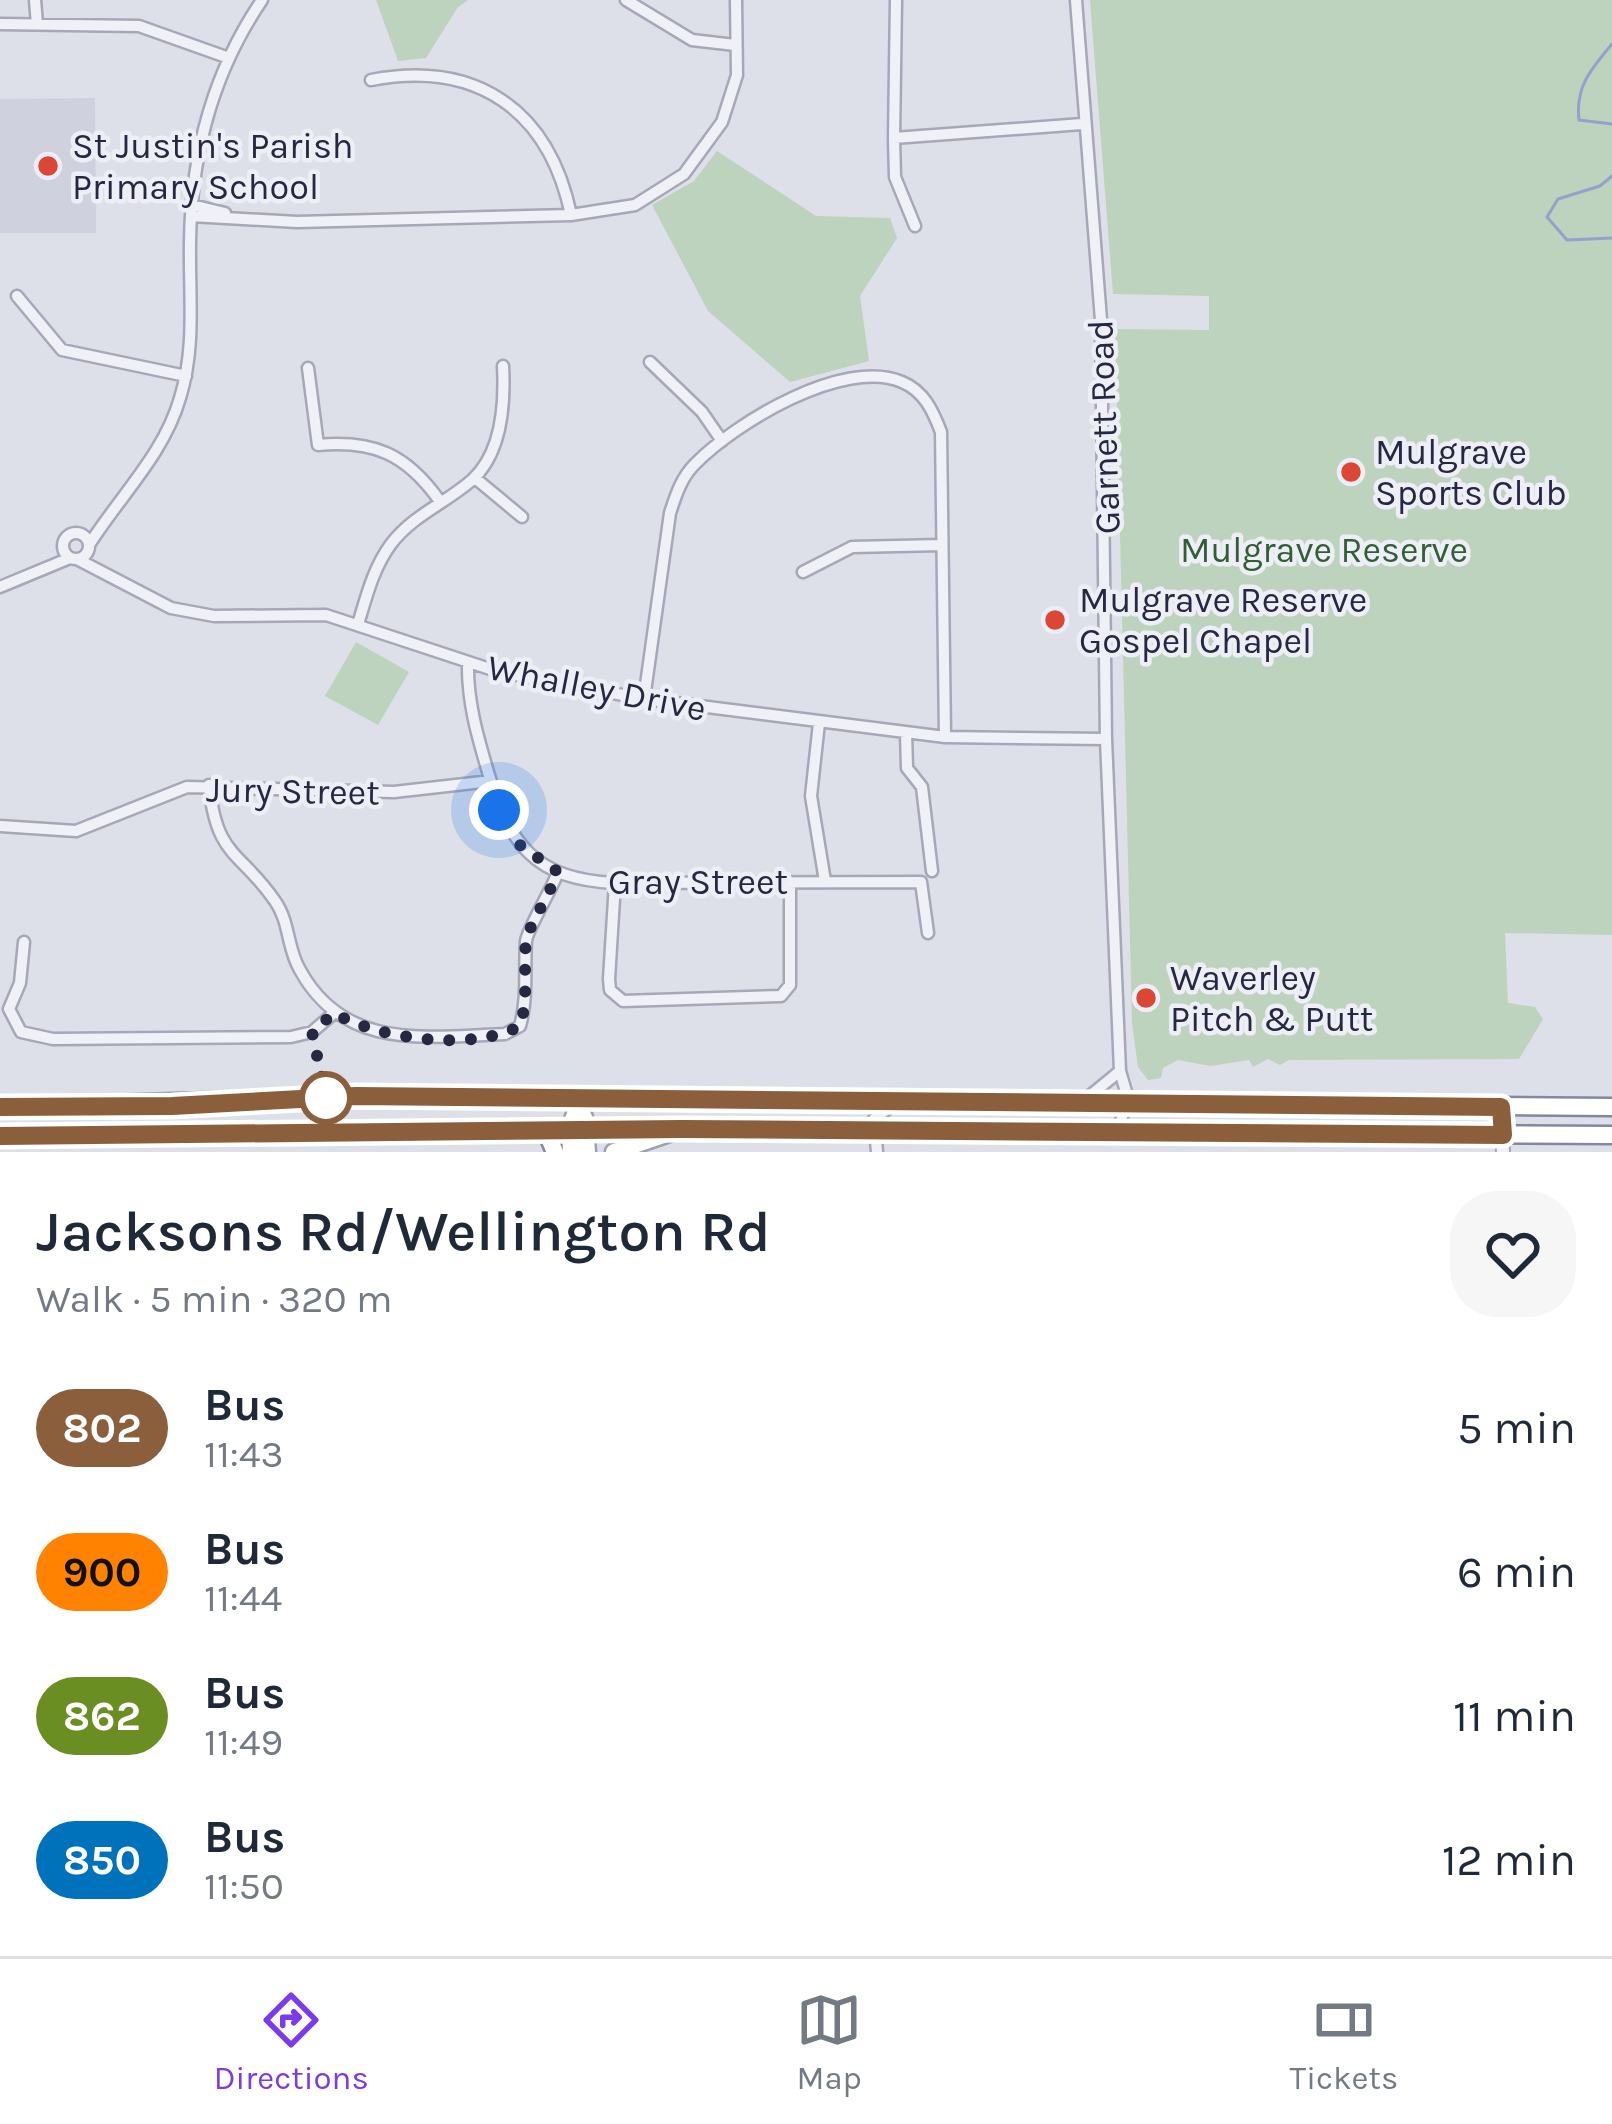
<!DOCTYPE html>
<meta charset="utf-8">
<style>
:root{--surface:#fff;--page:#f6f6f7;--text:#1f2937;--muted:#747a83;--line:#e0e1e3;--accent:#7c3aed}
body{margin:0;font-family:Karla,sans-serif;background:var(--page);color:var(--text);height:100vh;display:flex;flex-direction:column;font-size:45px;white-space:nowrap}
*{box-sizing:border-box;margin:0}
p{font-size:39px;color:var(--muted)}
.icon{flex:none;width:66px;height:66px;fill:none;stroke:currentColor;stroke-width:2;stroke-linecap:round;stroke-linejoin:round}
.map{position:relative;height:1152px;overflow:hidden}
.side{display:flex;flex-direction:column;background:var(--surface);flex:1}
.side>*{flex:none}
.badge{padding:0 24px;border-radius:39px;font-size:42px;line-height:78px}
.you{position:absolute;width:60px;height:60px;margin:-30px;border:9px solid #fff;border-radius:50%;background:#1a73e8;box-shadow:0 0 0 18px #1a73e833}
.map>.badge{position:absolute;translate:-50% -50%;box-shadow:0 0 0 6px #fff}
.round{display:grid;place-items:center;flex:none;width:126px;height:126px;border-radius:48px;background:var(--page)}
.summary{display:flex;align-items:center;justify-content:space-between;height:204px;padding:0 36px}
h1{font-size:57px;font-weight:600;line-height:90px}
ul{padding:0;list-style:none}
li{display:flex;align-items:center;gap:36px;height:144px;padding:0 36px}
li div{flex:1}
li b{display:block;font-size:45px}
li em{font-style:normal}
li .badge{min-width:132px;font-weight:700;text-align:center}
.menu{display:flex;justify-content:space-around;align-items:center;height:168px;border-top:3px solid var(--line);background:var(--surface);font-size:33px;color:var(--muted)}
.menu a{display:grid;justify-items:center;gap:6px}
.menu .active{color:var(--accent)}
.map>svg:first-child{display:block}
.built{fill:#cfd1de}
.green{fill:#bdd3bd}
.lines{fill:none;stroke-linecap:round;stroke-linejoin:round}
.stream{stroke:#94a1cd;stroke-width:3}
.minor-casing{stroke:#a6a8b7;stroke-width:15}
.tertiary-casing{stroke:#a6a8b7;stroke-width:16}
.primary-casing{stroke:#9b9fb6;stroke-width:21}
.trunk-casing{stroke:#8387a1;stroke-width:21}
.minor{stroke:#f0f1f7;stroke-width:10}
.tertiary{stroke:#f0f1f7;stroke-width:12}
.primary{stroke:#fff;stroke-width:16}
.trunk{stroke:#fff;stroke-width:16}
.line-casing{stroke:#fff;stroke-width:27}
.line{stroke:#8b5e3c;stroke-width:18}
.walk{stroke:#252841;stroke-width:12;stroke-dasharray:0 21.6}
.poi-dot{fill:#dc4634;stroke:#edeef6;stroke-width:4.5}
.stop-dot{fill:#fff;stroke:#8b5e3c;stroke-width:6}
.labels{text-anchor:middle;stroke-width:9;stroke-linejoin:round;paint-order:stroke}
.poi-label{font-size:36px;fill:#252841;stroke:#edeef6;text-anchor:start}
.street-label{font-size:36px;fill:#252841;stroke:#edeef6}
.park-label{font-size:36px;fill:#315e34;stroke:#edeef6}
</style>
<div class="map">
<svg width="1612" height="1152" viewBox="0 0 1612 1152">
<rect width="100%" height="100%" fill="#dddfe9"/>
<path class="built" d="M95 98 96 233H0V99Z"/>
<path class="green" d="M376 0H468L458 7 426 58 398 61Z
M1090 0H1612V935L1505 933 1508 1003 1535 1007 1543 1019 1519 1059 1289 1060 1280 1065 1268 1059 1253 1067 1249 1060 1210 1066 1178 1060 1163 1068 1161 1078 1148 1080 1138 1067 1132 1023 1115 329 1209 330V296L1113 294Z
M717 151 816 216 890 218 897 238 860 296 869 361 790 382 708 311 652 205 694 181Z
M356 642 409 672 378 725 325 696Z"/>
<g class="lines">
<path class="stream" d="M1612 44C1591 69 1575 87 1579 120L1612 124
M1612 176 1600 186 1558 199 1547 217 1567 240 1612 238"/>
<defs>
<path id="minor" d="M35 0 37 24
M626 0 692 40 735 45
M896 0 894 138 1082 124
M1076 0 1101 320 1106 739 1120 1071 1127 1095 1118 1135
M0 24 139 26 229 58
M371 80C477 60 549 110 571 215
M894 138 895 177 915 226
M192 205 225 213
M191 216 297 222 571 215 635 205 684 174 722 122 737 75 736 0
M17 296 62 350 186 376
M650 362 702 412 722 441
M308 368 318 445C374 440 406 454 439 500
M475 478 522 517
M63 546a13 13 0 1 1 26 0a13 13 0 1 1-26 0Z
M89 545C120 496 164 454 180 398 196 347 189 295 190 242 191 156 213 72 262 0
M77 559 171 608 214 616 326 615 496 671 644 699 945 737 1106 739
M803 572 852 547 942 545
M0 587 70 558
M359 621C367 594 374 567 391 544 413 515 446 503 472 480 502 453 505 403 503 366
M468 662C467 700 477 735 488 772 510 845 534 879 615 883L921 882 928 933
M644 699 670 513C676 495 681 478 695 464 735 423 844 357 902 382 924 391 933 411 941 432L945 737
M819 723 811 796 825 881
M906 733 907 768 922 787 932 871
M209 785C217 859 240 850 275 901 290 922 287 949 300 970 344 1051 426 1037 505 1034L520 1026C528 997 524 970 526 941 527 930 552 889 558 872
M0 826 76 831 187 787 394 792 491 781
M615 883 609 979 610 990 623 1001 781 996 790 985V882
M24 942 20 983 9 1009 21 1032 53 1039 291 1037 312 1032 334 1013
M1081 1103 1120 1071
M877 1152 874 1119 893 1105"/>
<path id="tertiary" d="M1501 1107 1503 1152"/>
<path id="primary" d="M584 1117 587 1152
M571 1152 570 1129 580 1099
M614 1152 675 1131"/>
<path id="trunk" d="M0 1107 355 1097 1612 1107
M545 1129 555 1152
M0 1136 682 1129 1612 1135"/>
</defs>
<use href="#minor" class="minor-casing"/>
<use href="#tertiary" class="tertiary-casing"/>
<use href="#primary" class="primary-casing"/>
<use href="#trunk" class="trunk-casing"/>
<use href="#minor" class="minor"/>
<use href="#tertiary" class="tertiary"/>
<use href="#primary" class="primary"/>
<use href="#trunk" class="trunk"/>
</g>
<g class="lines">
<defs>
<path id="line" d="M0 1107 172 1106 356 1096 1501 1107 1503 1135 682 1129 0 1136"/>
</defs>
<use href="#line" class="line-casing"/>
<use href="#line" class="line"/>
<path class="walk" d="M326 1098 312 1032 334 1013C378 1039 473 1052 520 1026 529 997 523 970 526 941 527 930 552 889 558 872L517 843 499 810"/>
</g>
<g class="poi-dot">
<circle cx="48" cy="166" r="12"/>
<circle cx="1351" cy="472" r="12"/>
<circle cx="1055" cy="620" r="12"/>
<circle cx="1146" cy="998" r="12"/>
</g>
<circle class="stop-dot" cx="326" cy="1098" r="24"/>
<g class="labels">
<g class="poi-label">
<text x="72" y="158">St Justin's Parish<tspan x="72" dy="41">Primary School</tspan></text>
<text x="1375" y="464">Mulgrave<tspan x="1375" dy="41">Sports Club</tspan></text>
<text x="1079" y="612">Mulgrave Reserve<tspan x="1079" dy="41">Gospel Chapel</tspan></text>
<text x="1170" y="990">Waverley<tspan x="1170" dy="41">Pitch &amp; Putt</tspan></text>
</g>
<g class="street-label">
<text transform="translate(1103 427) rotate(-92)" y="13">Garnett Road</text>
<text transform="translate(597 687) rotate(11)" y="13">Whalley Drive</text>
<text transform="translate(293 790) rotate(1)" y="13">Jury Street</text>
<text x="698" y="894">Gray Street</text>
</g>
<g class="park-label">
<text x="1324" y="562">Mulgrave Reserve</text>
</g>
</g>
</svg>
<div class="you" style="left:499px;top:810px"></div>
</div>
<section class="side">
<div class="summary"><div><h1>Jacksons Rd/Wellington Rd</h1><p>Walk · 5 min · 320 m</p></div><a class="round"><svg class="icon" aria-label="heart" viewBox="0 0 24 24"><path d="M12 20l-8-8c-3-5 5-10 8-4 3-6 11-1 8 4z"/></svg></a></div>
<ul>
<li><span class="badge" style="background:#8b5e3c;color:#fff">802</span><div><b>Bus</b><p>11:43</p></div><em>5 min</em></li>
<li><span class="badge" style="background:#ff8200;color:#111">900</span><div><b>Bus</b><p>11:44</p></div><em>6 min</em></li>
<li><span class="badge" style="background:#6b8e23;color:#fff">862</span><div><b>Bus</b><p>11:49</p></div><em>11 min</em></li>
<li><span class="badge" style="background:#0072bc;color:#fff">850</span><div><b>Bus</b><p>11:50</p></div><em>12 min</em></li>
</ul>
</section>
<nav class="menu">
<a class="active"><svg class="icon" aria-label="directions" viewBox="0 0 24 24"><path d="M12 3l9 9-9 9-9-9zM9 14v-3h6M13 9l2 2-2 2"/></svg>Directions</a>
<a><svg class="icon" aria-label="map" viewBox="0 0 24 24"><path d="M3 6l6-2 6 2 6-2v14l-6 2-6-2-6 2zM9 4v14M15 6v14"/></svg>Map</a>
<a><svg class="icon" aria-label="tickets" viewBox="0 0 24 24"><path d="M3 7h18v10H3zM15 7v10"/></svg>Tickets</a>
</nav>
